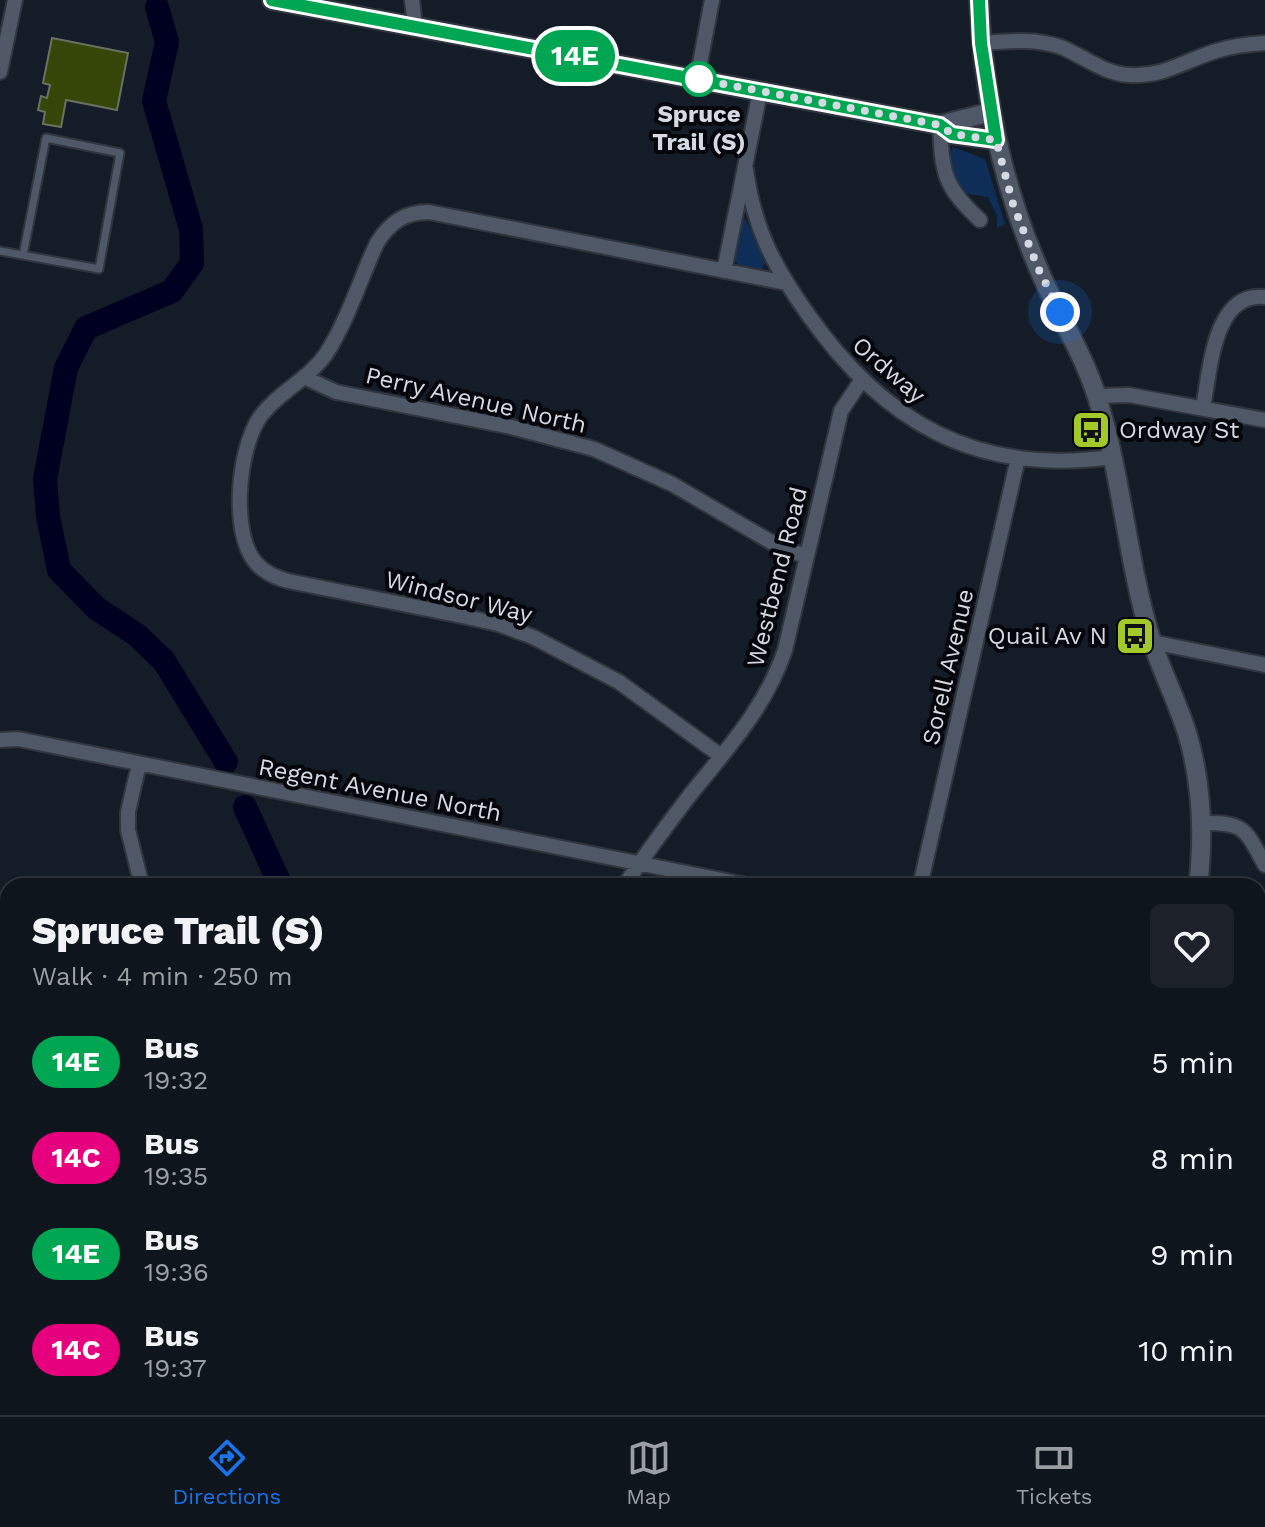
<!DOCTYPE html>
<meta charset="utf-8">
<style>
:root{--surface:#0f151d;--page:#1d222a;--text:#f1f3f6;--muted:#9b9fa4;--line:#2f343b;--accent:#1a73e8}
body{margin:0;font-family:"Work Sans",sans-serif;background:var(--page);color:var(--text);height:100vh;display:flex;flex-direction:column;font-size:30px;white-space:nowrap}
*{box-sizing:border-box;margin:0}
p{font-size:26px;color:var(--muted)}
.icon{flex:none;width:44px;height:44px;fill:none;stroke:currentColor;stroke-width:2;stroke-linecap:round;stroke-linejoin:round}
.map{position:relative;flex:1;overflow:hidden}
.panel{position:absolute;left:0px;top:878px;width:1266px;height:538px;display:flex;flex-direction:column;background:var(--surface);border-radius:24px 24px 0 0;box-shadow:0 2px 6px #0004,0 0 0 2px var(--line)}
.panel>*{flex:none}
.badge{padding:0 16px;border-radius:26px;font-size:28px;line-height:52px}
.you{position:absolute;width:40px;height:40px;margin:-20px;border:6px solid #fff;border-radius:50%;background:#1a73e8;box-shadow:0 0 0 12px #1a73e833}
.map>.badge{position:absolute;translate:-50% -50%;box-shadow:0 0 0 4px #fff}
.round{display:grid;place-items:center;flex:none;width:84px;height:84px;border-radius:12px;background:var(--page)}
.headline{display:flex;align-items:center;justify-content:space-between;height:136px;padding:0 32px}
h1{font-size:38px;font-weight:800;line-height:60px}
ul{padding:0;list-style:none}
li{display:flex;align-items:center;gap:24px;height:96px;padding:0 32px}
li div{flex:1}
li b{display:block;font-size:30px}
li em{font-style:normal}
li .badge{min-width:88px;font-weight:700;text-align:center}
.tab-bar{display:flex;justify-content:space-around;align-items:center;height:112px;border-top:2px solid var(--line);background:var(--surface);font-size:22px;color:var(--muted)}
.tab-bar a{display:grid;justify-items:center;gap:4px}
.tab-bar .on{color:var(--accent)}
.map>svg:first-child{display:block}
.green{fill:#0e2e57}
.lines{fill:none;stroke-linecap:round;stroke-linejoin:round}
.river{stroke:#000021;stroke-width:24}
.building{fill:#364508;stroke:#6a7060;stroke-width:2}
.service-casing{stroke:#30353e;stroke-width:11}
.minor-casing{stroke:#30353e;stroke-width:18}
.tertiary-casing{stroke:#30353e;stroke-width:22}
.path{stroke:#59606a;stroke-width:2;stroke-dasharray:6 4;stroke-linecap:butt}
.service{stroke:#4f5866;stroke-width:7}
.minor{stroke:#4f5866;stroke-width:14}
.tertiary{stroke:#4f5866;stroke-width:18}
.line-casing{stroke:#fff;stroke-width:18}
.line{stroke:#00a651;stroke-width:12}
.walk{stroke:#d5dae2;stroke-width:8;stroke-dasharray:0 14.4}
.stop-dot{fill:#fff;stroke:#00a651;stroke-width:4}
.labels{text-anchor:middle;stroke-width:8;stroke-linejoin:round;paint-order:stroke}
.stop-label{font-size:24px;font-weight:bold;fill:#d5dae2;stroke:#04060b}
.street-label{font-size:24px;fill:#d5dae2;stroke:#04060b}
.poi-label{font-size:24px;fill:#d5dae2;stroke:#04060b;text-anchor:start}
</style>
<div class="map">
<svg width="1265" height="1415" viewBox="0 0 1265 1415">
<rect width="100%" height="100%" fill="#141c27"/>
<path class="green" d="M953 147 985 159 1005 224 997 228V216L988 197 963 193C955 180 945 161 953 147Z
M746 219 765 263 762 270 738 264 735 261 743 220Z
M1258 996 1265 997V1415H1066V1408H1258Z"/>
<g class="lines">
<path class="river" d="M157 7 167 42 154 101 191 229 192 263 172 291 86 328 66 368 45 479 48 516 59 570 96 608 137 635 164 661 226 762
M245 807 281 886
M0 1090 8 1091"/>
</g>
<path class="building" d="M52 38 128 53 117 110 66 100 61 127 43 124 45 112 38 110 41 96 47 98 50 85 43 83Z"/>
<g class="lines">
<defs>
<path id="service" d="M0 251C33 257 66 263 99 269L120 153 46 138 23 255
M0 1413 7 1355"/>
<path id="minor" d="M412 0 415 26
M981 43C1008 41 1035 38 1061 47 1083 56 1104 74 1129 75 1164 77 1184 61 1216 51 1232 46 1249 44 1265 43
M0 72 15 0
M697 79 712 0
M940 125C942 173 944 187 980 220
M746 170C754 228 773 265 807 313 883 422 976 476 1112 457
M724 271 760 92
M306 378 336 392 511 427 594 449 672 484 783 549 807 556
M1097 396 1129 395 1265 420
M1203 408C1210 372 1213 291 1265 297
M1152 642 1265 665
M0 740 18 739 752 886
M721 756 619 682 533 637 498 624 462 616 288 581C275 577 265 573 256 563 230 533 238 449 260 417 278 392 308 380 326 354 348 320 360 279 377 243 390 222 405 212 429 212L786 283
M139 764 128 812V830L142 886
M1202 823C1245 822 1245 829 1265 865
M624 886C645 855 667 825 690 795 727 749 766 707 785 650L841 411 861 381
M920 886 1018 458
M1258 987 1265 989
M412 1408 448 1415
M748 1408 750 1415
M1057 1408 1058 1415
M127 1415 145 1408"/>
<path id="tertiary" d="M272 0 940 125 952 134 996 140
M979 0C983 92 1001 180 1037 265 1055 310 1082 350 1097 397 1122 476 1127 560 1151 639 1162 672 1178 703 1188 736 1202 785 1204 836 1198 886
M940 125 991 112
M849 1415 851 1408
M877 1415 878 1408"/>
</defs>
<use href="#service" class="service-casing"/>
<use href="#minor" class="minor-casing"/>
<use href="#tertiary" class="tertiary-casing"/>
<path class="path" d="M0 1285 8 1286"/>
<use href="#service" class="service"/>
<use href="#minor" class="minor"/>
<use href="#tertiary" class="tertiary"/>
</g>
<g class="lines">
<defs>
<path id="line" d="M272 0 940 125 952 134 996 140 981 43 979 0"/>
</defs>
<use href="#line" class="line-casing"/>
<use href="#line" class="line"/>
<path class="walk" d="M699 79H697L940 125 952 134 996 140 1013 204 1038 268 1060 312"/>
</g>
<defs>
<symbol id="bus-square" viewBox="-11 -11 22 22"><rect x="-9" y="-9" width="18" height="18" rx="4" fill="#a2c929" stroke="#04060b"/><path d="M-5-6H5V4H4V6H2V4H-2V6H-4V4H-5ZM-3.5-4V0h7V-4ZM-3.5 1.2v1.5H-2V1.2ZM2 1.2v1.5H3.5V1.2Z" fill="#111"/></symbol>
</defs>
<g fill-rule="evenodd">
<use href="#bus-square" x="1069" y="408" width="44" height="44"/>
<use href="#bus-square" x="1113" y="614" width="44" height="44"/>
</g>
<circle class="stop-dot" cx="699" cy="79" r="16"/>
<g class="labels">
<g class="stop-label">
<text x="699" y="122">Spruce<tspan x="699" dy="28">Trail (S)</tspan></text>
</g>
<g class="street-label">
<text transform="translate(889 370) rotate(41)" y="8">Ordway</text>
<text transform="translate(476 400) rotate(13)" y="8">Perry Avenue North</text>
<text transform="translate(777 577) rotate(-76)" y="8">Westbend Road</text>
<text transform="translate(459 597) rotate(14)" y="8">Windsor Way</text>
<text transform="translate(948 667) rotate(-77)" y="8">Sorell Avenue</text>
<text transform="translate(380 790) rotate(11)" y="8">Regent Avenue North</text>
</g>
<g class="poi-label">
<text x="1119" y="438">Ordway St</text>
<text x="1107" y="644" text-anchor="end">Quail Av N</text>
</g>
</g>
</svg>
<div class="you" style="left:1060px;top:312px"></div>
<b class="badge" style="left:575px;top:56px;background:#00a651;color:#fff">14E</b>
<section class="panel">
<div class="headline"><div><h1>Spruce Trail (S)</h1><p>Walk · 4 min · 250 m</p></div><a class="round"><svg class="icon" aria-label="heart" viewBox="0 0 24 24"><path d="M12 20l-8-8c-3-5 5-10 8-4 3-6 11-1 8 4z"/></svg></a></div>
<ul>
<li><span class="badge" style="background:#00a651;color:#fff">14E</span><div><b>Bus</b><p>19:32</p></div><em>5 min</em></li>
<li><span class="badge" style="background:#e6007e;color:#fff">14C</span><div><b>Bus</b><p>19:35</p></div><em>8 min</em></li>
<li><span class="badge" style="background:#00a651;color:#fff">14E</span><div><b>Bus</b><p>19:36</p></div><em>9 min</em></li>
<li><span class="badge" style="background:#e6007e;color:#fff">14C</span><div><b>Bus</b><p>19:37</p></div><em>10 min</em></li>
</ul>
</section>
</div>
<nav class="tab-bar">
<a class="on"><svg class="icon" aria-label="directions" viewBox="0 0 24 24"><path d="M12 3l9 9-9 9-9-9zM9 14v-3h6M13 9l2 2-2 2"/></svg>Directions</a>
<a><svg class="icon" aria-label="map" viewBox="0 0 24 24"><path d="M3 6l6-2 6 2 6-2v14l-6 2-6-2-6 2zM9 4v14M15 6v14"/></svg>Map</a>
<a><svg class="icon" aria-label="tickets" viewBox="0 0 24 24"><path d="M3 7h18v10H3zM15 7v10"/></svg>Tickets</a>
</nav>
